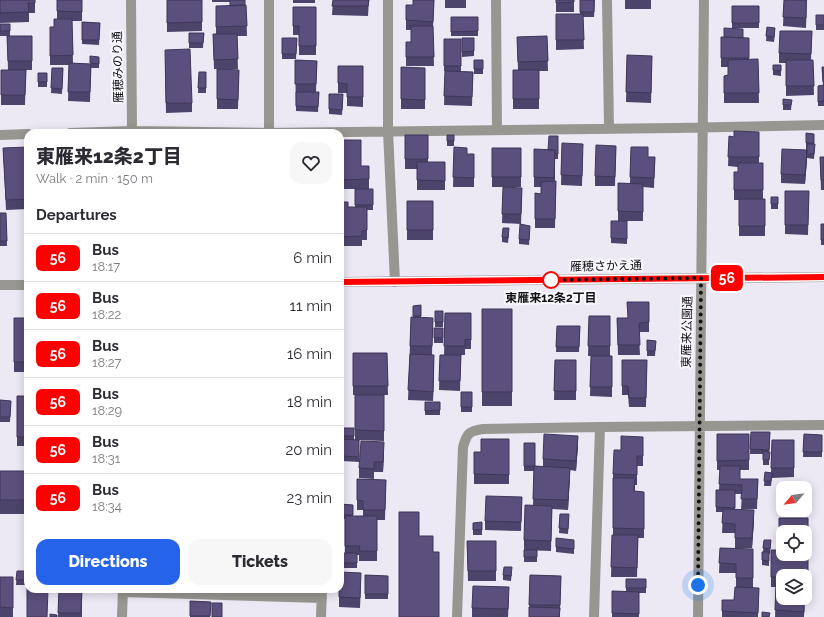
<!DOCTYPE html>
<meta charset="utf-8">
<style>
:root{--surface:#fff;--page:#f7f7f7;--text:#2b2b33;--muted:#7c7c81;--line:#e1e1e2;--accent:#2563eb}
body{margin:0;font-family:Raleway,"Noto Sans JP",sans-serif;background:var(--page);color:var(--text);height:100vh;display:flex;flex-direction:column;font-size:15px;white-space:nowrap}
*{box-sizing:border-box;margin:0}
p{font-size:13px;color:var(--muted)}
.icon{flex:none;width:22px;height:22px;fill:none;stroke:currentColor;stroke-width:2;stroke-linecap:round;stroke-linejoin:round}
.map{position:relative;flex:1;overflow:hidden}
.panel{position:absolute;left:24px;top:129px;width:320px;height:464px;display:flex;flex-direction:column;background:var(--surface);border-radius:12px;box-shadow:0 2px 10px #0003}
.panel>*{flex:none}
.badge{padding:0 8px;border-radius:6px;font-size:14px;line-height:26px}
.needle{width:26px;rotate:241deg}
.buttons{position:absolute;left:776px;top:481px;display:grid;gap:8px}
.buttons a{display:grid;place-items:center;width:36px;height:36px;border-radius:8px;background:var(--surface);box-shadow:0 2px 10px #0003;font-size:20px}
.you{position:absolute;width:20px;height:20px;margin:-10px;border:3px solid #fff;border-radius:50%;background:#1a73e8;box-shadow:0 0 0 6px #1a73e833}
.map>.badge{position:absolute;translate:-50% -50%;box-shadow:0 0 0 2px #fff}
h2{padding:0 12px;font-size:15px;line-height:36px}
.round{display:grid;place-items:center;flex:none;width:42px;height:42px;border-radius:12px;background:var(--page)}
.headline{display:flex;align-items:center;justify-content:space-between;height:68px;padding:0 12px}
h1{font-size:19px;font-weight:800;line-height:30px}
.action{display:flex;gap:8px;margin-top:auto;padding:8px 12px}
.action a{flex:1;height:46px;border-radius:12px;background:var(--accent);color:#fff;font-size:16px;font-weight:800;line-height:46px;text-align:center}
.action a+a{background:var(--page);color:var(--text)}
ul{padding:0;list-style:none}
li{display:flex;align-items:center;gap:12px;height:48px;padding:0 12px;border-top:1px solid var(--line)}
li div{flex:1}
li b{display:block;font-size:15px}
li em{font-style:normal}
li .badge{min-width:44px;font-weight:700;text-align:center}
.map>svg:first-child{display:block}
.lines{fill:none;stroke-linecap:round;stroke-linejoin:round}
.minor{stroke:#989691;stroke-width:10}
.wall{fill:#4d446c;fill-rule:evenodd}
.shaded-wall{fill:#3f3758}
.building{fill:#5a4f7d;stroke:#3f3758}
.line-casing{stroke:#fff;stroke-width:9}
.line{stroke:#f00;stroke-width:6}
.walk{stroke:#121115;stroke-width:4;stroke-dasharray:0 7.2}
.stop-dot{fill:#fff;stroke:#f00;stroke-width:2}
.labels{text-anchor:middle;stroke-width:4;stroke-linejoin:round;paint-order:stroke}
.street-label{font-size:12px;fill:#121115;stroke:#f9f7fe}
.stop-label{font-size:12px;font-weight:bold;fill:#121115;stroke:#f9f7fe}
</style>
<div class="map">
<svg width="824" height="617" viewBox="0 0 824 617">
<rect width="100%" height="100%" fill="#ece9f5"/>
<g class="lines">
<path class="minor" d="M131 0 132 133
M269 0V133
M388 0V131L395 282
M496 0 497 130
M607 0 609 129
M70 133 132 131 269 133 675 128 824 125
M0 135 28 134
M340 282 824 277
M0 285H28
M123 592 322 598
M122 617 123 589
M321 617 322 589
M457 617 463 447C467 433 469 431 483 429L600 427 824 425
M594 617 600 427
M698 617 704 0"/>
</g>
<path class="wall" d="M0 0H35V13H29V22L0 23Z
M57 0H82V21H72L73 63 90 64 99 57V68H91L90 102 68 101 69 65H50V27H54L57 19Z
M167 0 202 22V31L167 32Z
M212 0H238L245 5H246L247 36H237L238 69H214L213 34H216V6H230V2H212Z
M293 0H315V3H293Z
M333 0H369L368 16 332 15Z
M434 0 433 30 434 66H406V42H411V30H406V5H413Z
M445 0H466V8H445Z
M556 0H574V12H556Z
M580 0H595L594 17H583L584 49 556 50V14H580Z
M625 0H651V9H625Z
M784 0H807L806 28 783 26Z
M732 6H759V28H732Z
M293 7H316V55H299V35H293Z
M816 15H824V30H816Z
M451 17H478V36H451Z
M82 22 100 23 99 45 82 44Z
M0 24H10V36H32V70H26L25 105H1V70H8L7 36H0Z
M767 27 775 33 774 42 766 41Z
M812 31 811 60H813L814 95 786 96V63H779V53Z
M189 33H204L203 48H189Z
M547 36 548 71H539V109H513V70H518L517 37Z
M721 37 749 38V60L758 59 759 103H724V76L728 75V67H721Z
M282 38H297L296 59H282Z
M462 38H474V56L462 57Z
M444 39H461V71H449L473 72 472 106 444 105 445 71H444Z
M627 55 652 66 651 103 626 102Z
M165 60 192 103V112L166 113Z
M295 60 317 61 316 92H319L318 112 296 111Z
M474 60H483V74H474Z
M773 65H781V76L773 75Z
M338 66H363V107L347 106V93H338Z
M401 67 425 68V109H401Z
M822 67H824V106H818V86L823 85Z
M52 68H63L62 94 51 93Z
M217 69 239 70 238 109H217Z
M199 72H206V93H198Z
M38 73H47V87H38Z
M329 94 343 99 342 115 329 114Z
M783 99 792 100 791 110H783Z
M759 132V163H763V199H765V236H739V200H734V172H738V167L728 166 729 136 734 137Z
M806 133 814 134V144H815L814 159 807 158 805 184 781 183V174L806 150Z
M405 135H428V162H445V190H417V169H405Z
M447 135H454V146H447Z
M558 136V159H555V181H556L555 228H535V193L541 194V187H534V149L548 150Z
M340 140 361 166H369V189H373V210H367V240H362V246H340V202L348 207H355V189H340Z
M562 143 583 153 582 186 561 185Z
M616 146 615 186H595V176Z
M28 147V209L6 210 3 148Z
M454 147 467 154H474V187H453Z
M631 147 648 157H655L654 188 643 187V221H618V183H630Z
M492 148H521V187H492Z
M820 157H824V190H821Z
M503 187 522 197 521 224 502 223Z
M785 191H809L808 235 785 234Z
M771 197H778V209H771Z
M407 201H433V240H407Z
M0 213H6L7 246H0Z
M611 221H627V244L611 243Z
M821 224H824V245H821Z
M530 231 529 245 519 244V239Z
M509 233 508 243 502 242V237Z
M649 302V332H639L640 355H618L617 318H627Z
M421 305V317L433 318 432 355 434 365 433 401 408 400 411 317H413V306Z
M482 309H512V406H482Z
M435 311H443V327H435Z
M445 313H471V349H465V355H461L460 391 439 390 440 355H444Z
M589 316H610V356H588Z
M14 318H28V372H14Z
M557 326H580L579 352H556Z
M434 328H443V343H434Z
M647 340 656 341 655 356H647Z
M353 353H387L388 395H384V441L355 440V395H353Z
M591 356H612V397L590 396Z
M555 360H576V400H554Z
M622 360H647L646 407H629L628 395H622Z
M461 392H472V412H461Z
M17 396H28V446H17Z
M0 400 11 401 10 422H0Z
M425 402H440V415H425Z
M344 428 354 433V440H359V462L342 461V439L343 440Z
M751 432H770L769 465H763V454H750Z
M717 434H749V470H740V479H758L757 509H741L742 494H735V509L754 520 752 548H735V533H722L723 512H716V490H719L720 470H717Z
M804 434 822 435V457H803Z
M643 437V466H637V485H635V491L644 492V538H638L637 577H611L612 535H613V474L621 450Z
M509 439V484H474V452H481Z
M772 440H794V477L772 478 771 486H764L765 472 771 473Z
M524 443H535V466L543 467V459L578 445 576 471 570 470 568 510 552 509 551 551 524 550V540L533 505 534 471H524Z
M384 452 383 472H374V479L359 478V468Z
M0 471H28V514H0Z
M357 479 386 480 385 520H377V561H359V555H357V568H340V553H345V519H340V504L353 505V516H363V510H357Z
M522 497 521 531 485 530V521Z
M560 514 569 519 568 534 559 533Z
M779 518H808V581H805V576H783V598H805L804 617H775L776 587H771V550H779ZM783 532H805V554H783Z
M473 523 482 530V535H473Z
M764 540H771L770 554H769V566L762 565V552H763Z
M467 541H496V581H468Z
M574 545V554L556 552V547Z
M720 548 753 549V588H759L758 617H722V600H734L736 587V573H719Z
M524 550H537V562H524Z
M17 571H28L27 585H16Z
M512 572 511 581 503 580V575Z
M365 575 388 576V599H365Z
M530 575 561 576 560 615V617H529Z
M0 577H13V617H0Z
M626 579H646V593H639V617H612V591L626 592Z
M361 583 360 608 339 607V589Z
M59 589H82V617H58Z
M509 597 508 617H472V608Z
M190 601 211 602 210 617H190Z"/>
<path class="shaded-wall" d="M807 150V160L805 184V175Z
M434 355V365L433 401V392Z
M578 436V445L576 471V461Z
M384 442V452L383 472V462Z
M570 468V477L568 510V500Z
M754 510V520L752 548V538Z"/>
<path class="building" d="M0 0H35V3H28L29 12 0 13Z
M57 0H82V12L57 11Z
M167 0H202V22L167 23Z
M230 0H245V5L230 6Z
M333 0H369L368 6H332Z
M413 0H434L433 22 406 20V5H413Z
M556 0H574V2L556 3Z
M580 0H594V12H580Z
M784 0H806V18L783 17Z
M246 5 247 26 216 27V6Z
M732 6H759V23H732Z
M293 7H316V46H299V26H293Z
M556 14H583L584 40H556Z
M816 15H824V25H816Z
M451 17H478V31L451 32Z
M54 19H72L73 55 50 56V27H54Z
M82 22 100 23 99 40H82Z
M0 24H10V31H0Z
M411 26H433L434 57H406V42H411Z
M767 27 775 28 774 37 766 36Z
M724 28 743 29V38L724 37Z
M780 31H812L811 54 779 53Z
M189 33H204L203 43H189Z
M213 34H237L238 59 214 60Z
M7 36H32V61H8Z
M547 36 548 61 518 62 517 37Z
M721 37 749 38V58H721Z
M282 38H297L296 54H282Z
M462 38H474V51L462 52Z
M444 39H461V66H444Z
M190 49 192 103H166L165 50Z
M627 55 652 56 651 93 626 92Z
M90 56 99 57V64L90 63Z
M758 59 759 93H724V76L728 75V60Z
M295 60 317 61 316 84H295Z
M474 60H483V69H474Z
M786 60H813L814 86H786Z
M69 63 91 64 90 92H68Z
M773 65H781V71L773 70Z
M338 66H363V97H347V84L338 83Z
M401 67 425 68V100L401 99Z
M822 67H824V82H823Z
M52 68H63L62 89 51 88Z
M217 69 239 70 238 100 217 99Z
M1 70H26L25 95H1Z
M513 70H539V99H513Z
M445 71 473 72 472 97 444 96Z
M199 72H206V88H198Z
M38 73H47V82H38Z
M824 85V101L818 102V86Z
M296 92H319L318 107 296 106Z
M329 94H343L342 110 329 109Z
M783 99 792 100 791 105H783Z
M734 131 759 132V157H728L729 136 734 137Z
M806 133 814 134V143H806Z
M405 135H428V159H405Z
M447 135H454V141H447Z
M549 136H558V154H555V150H548Z
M340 140H361V166H369V179L340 180Z
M562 143 583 144 582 176 561 175Z
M807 144H815L814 154H807Z
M596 145 616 146 615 177 595 176Z
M28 147V199L6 200 3 148Z
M454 147 467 148V154H474V178L453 177Z
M631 147H648V157H655L654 178 630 177Z
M492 148H521V177H492Z
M534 149 555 150 554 178 534 177Z
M782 149 807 150 805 175 781 174Z
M820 157H824V180H821Z
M417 162H445V181L417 180Z
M738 163H763V190H734V172H738Z
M556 181 555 219H535V193L541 194V182Z
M618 183 643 184V212L618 211Z
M503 187 522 188 521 214H502Z
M355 189H373V205H355Z
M785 191H809L808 225H785Z
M771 197H778V204H771Z
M739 199H765V226H739Z
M407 201H433V230H407Z
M340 202H348V207H367V230L362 231V236L340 237Z
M0 213H6L7 241H0Z
M611 221H627V239L611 238Z
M520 224 530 226 529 240 519 239Z
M821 224H824V240H821Z
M503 228H509L508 238 502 237Z
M627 302H649V322L639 323 640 345H618L617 318H628Z
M421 305V316H413V306Z
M482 309H512V392H482Z
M435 311H443V322H435Z
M445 313H471V340L465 339V346H444Z
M589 316H610V346H588Z
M411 317 433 318 432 346H410Z
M14 318H28V362H14Z
M557 326H580L579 347H556Z
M434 328H443V338H434Z
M647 340 656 341 655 351H647Z
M353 353H387L388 386H353Z
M410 354 434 355 433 392 408 390Z
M440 355H461L460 381H439Z
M591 356H612V387H590Z
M555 360H576V391H554Z
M622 360H647L646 398H629L628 386H622Z
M461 392H472V407H461Z
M355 395H384V431L355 430Z
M17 396H28V437H17Z
M0 400 11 401 10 417H0Z
M425 402H440V410L425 411Z
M344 428H354V436H343Z
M751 432H770L769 450 750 449Z
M544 434 578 436 576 461 543 459Z
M717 434H749V460L717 461Z
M804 434 822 435V452H803Z
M621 436 643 437V456H637V475L613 474 614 450H621Z
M342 439 359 440V457L342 456Z
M481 439H509V475L474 474V452H481Z
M772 440H794V468H771Z
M361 441 384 442 383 462H374V469L359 468Z
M524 443H535V466H524Z
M763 451 770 452 769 460H763Z
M534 466 570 468 568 500 533 499Z
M720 466H740V479H758L757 499H741L742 485 719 484Z
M0 471H28V500H0Z
M765 472 772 473 771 481H764Z
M613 478H635L634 491 644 492V529L613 528Z
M357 479 386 480 385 510H363V501L357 500Z
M716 490H735V508L716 507Z
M486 496 522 497 521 522 485 521Z
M340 504 353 505V515H340Z
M525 505 552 506 551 541 524 540Z
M723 509 754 510 752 538H735V524L722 523Z
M399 512H419V536H433V552H439V617H399Z
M560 514H569L568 529 559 528Z
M345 516H377V551H359L360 546H345Z
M779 518H808V542H805V532H783V542H779Z
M482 522V530H473V523Z
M612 535H638L637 568 611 567Z
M556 538 574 540V549L556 547Z
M764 540H771L770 549 763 548Z
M467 541H496V571H468Z
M720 548 753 549V578H736V564L719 563Z
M524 550H537V557H524Z
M771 550H783V554H805V550H808V571H801V576H783V577H771Z
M762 552H769V561L762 560Z
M340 553H357V563H340Z
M504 567H512L511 576 503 575Z
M17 571H28L27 580H16Z
M340 572 361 573 360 598 339 597V589H340Z
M365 575 388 576V594H365Z
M530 575 561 576 560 605H529Z
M0 577H13V608L0 607Z
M27 577H28V589H48L47 617H27Z
M626 579H646V588H626Z
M776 583H783V598H804V612L775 610Z
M473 586 509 587 508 609 472 608Z
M735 587 759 588 758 613 722 611V600H734Z
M59 589H82L81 613H58Z
M612 591 639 592V614L612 613Z
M190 601 211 602 210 616H190Z
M212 603H222V617H212Z
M529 607 560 608 559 617H529Z
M762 612 770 613 769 617H762Z
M50 614 57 615V617H50Z"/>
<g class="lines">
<defs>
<path id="line" d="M340 282 824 277"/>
</defs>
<use href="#line" class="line-casing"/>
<use href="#line" class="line"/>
<path class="walk" d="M551 280H547L701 278 698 585"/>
</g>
<circle class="stop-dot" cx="551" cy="280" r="8"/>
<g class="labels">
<g class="street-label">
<text transform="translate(118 67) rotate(-91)" y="4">雁穂みのり通</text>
<text transform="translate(606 266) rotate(-1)" y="4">雁穂さかえ通</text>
<text transform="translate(687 332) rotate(-89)" y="4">東雁来公園通</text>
</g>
<g class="stop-label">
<text x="551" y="302">東雁来12条2丁目</text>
</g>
</g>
</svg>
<div class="buttons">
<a><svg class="needle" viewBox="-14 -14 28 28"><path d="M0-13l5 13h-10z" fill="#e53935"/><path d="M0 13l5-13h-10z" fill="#7c7c81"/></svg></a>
<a><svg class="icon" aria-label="locate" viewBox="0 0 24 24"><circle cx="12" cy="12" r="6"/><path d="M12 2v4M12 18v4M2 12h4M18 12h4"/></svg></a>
<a><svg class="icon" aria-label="layers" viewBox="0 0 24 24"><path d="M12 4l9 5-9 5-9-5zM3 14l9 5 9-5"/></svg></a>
</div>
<div class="you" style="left:698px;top:585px"></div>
<b class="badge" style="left:727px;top:278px;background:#f00;color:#fff">56</b>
<section class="panel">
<div class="headline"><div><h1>東雁来12条2丁目</h1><p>Walk · 2 min · 150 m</p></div><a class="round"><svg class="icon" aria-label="heart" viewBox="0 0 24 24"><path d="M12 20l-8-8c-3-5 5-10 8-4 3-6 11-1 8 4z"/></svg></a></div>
<h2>Departures</h2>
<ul>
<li><span class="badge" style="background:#f00;color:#fff">56</span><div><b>Bus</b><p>18:17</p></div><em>6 min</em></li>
<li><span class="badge" style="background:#f00;color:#fff">56</span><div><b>Bus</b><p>18:22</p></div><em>11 min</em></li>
<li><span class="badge" style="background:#f00;color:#fff">56</span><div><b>Bus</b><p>18:27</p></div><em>16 min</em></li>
<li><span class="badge" style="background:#f00;color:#fff">56</span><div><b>Bus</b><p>18:29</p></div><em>18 min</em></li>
<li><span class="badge" style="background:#f00;color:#fff">56</span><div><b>Bus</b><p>18:31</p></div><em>20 min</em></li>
<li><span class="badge" style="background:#f00;color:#fff">56</span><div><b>Bus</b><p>18:34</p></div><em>23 min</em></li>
</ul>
<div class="action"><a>Directions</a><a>Tickets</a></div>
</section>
</div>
